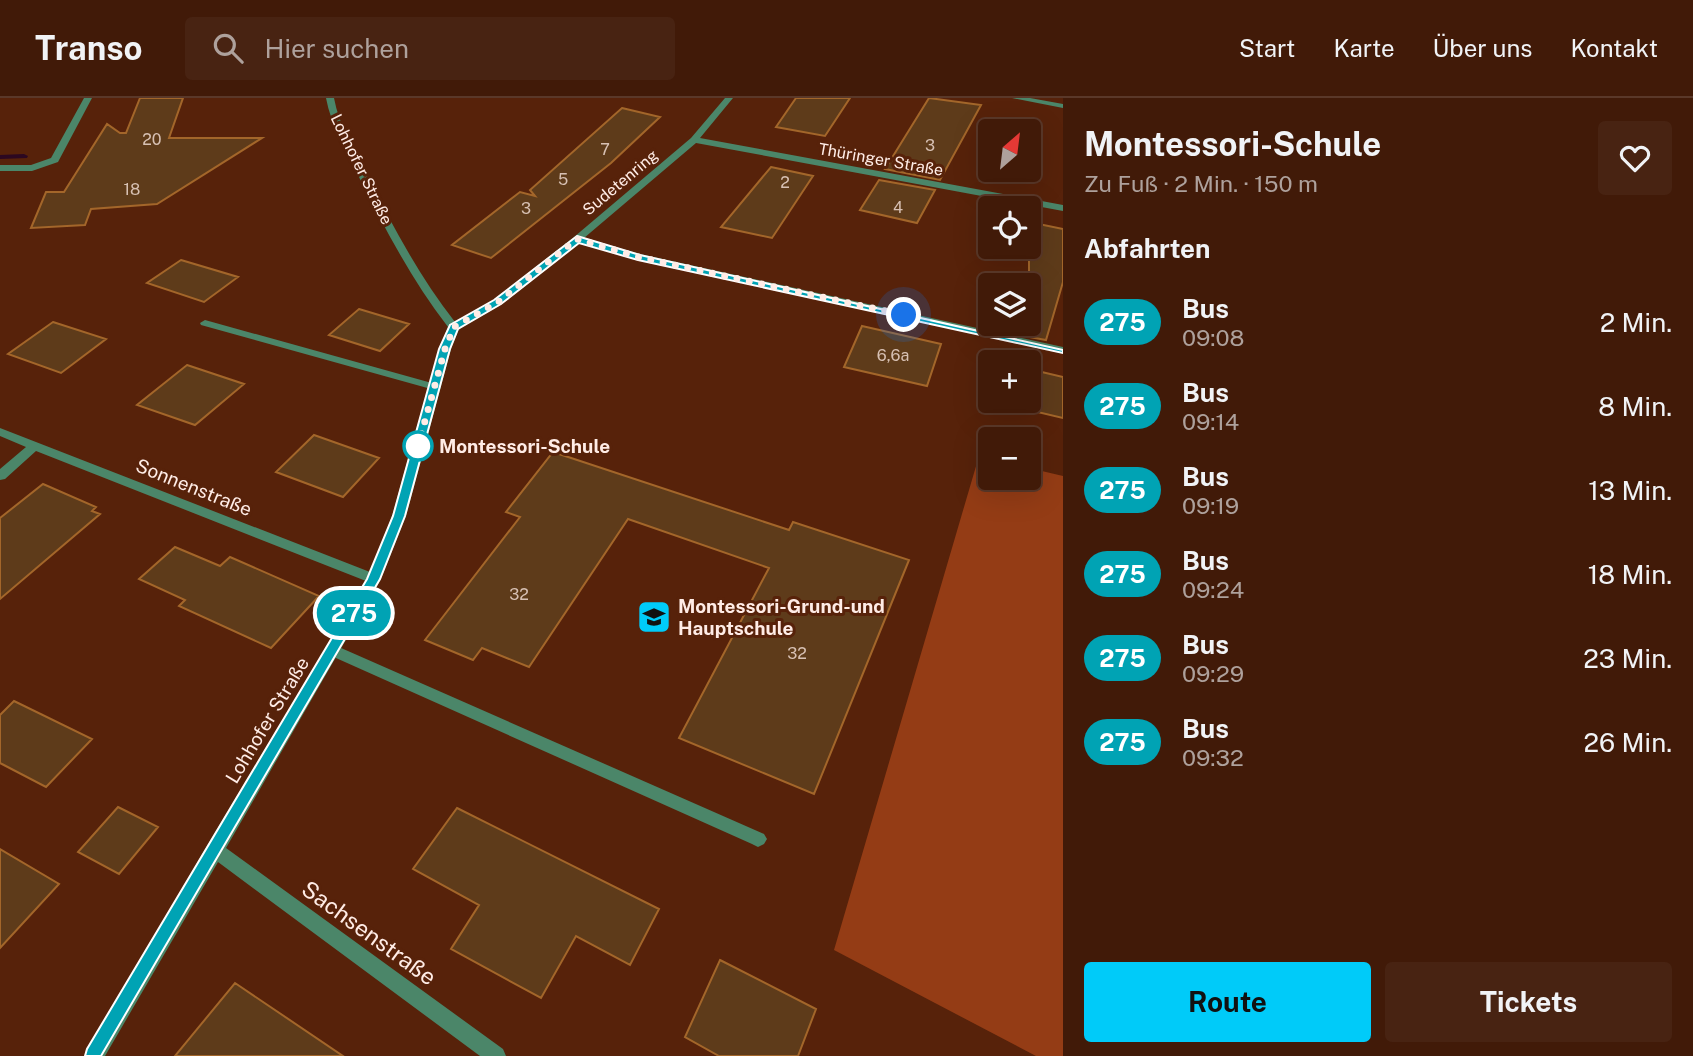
<!DOCTYPE html>
<html lang="de">
<meta charset="utf-8">
<style>
:root{--surface:#411a08;--page:#482312;--text:#f1f3f6;--muted:#aea19c;--line:#5a3829;--accent:#00cbf9}
body{margin:0;font-family:"Public Sans",sans-serif;background:var(--page);color:var(--text);height:100vh;display:flex;flex-direction:column;font-size:26px;white-space:nowrap}
*{box-sizing:border-box;margin:0}
p{font-size:23px;color:var(--muted)}
.icon{flex:none;width:38px;height:38px;fill:none;stroke:currentColor;stroke-width:2;stroke-linecap:round;stroke-linejoin:round}
.map{position:relative;flex:1;overflow:hidden}
.sheet{display:flex;flex-direction:column;background:var(--surface);width:630px}
.sheet>*{flex:none}
.badge{padding:0 14px;border-radius:23px;font-size:24px;line-height:46px}
.needle{width:46px;rotate:28deg}
.tools{position:absolute;left:978px;top:21px;display:grid;gap:14px}
.tools a{display:grid;place-items:center;width:63px;height:63px;border-radius:7px;background:var(--surface);box-shadow:0 7px 28px #0002,0 0 0 2px var(--line);font-size:35px}
.you{position:absolute;width:35px;height:35px;margin:-18px;border:5px solid #fff;border-radius:50%;background:#1a73e8;box-shadow:0 0 0 10px #1a73e833}
.map>.badge{position:absolute;translate:-50% -50%;box-shadow:0 0 0 4px #fff}
h2{padding:0 21px;font-size:26px;line-height:63px}
.round{display:grid;place-items:center;flex:none;width:74px;height:74px;border-radius:7px;background:var(--page)}
.head{display:flex;align-items:center;justify-content:space-between;height:119px;padding:0 21px}
h1{font-size:33px;font-weight:700;line-height:52px}
.primary-button{display:flex;gap:14px;margin-top:auto;padding:14px 21px}
.primary-button a{flex:1;height:80px;border-radius:7px;background:var(--accent);color:#111;font-size:28px;font-weight:700;line-height:80px;text-align:center}
.primary-button a+a{background:var(--page);color:var(--text)}
ul{padding:0;list-style:none}
li{display:flex;align-items:center;gap:21px;height:84px;padding:0 21px}
li div{flex:1}
li b{display:block;font-size:26px}
li em{font-style:normal}
li .badge{min-width:77px;font-weight:700;text-align:center}
header{display:flex;align-items:center;gap:42px;box-sizing:border-box;height:98px;padding:0 35px;background:var(--surface);border-bottom:2px solid var(--line)}
header strong{font-size:33px}
nav{display:flex;gap:38px;margin-inline-start:auto;font-size:24px}
.search{width:490px;height:63px;background:var(--page);display:flex;align-items:center;gap:18px;box-sizing:border-box;padding:0 24px;border-radius:7px;color:var(--muted);font-size:26px}
main{display:flex;flex:1;min-height:0}
.map>svg:first-child{display:block}
.green{fill:#943c15}
.lines{fill:none;stroke-linecap:round;stroke-linejoin:round}
.stream{fill:#2c0821;fill-rule:evenodd}
.building{fill:#5e3b1a;stroke:#a3662a;stroke-width:2}
.lane{fill:#4b8669;fill-rule:evenodd}
.street{fill:#4b8669;fill-rule:evenodd}
.line{fill:#00a3b4;stroke:#fff;stroke-width:2}
.walk{stroke:#ffece6;stroke-width:7;stroke-dasharray:0 12.6}
.stop-dot{fill:#fff;stroke:#00a3b4;stroke-width:3.5}
.labels{text-anchor:middle;stroke-width:6;stroke-linejoin:round;paint-order:stroke}
.number-label{font-size:16px;fill:#d7c0b3}
.far-street-label{font-size:16px;fill:#ffece6;stroke:#57220a}
.stop-label{font-size:19px;font-weight:bold;fill:#ffece6;stroke:#57220a;text-anchor:start}
.street-label{font-size:19px;fill:#ffece6;stroke:#57220a}
.poi-label{font-size:19px;font-weight:bold;fill:#ffece6;stroke:#57220a;text-anchor:start}
.near-street-label{font-size:23px;fill:#ffece6;stroke:#57220a}
</style>
<header>
<strong>Transo</strong>
<div class="search"><svg class="icon" aria-label="search" viewBox="0 0 24 24"><circle cx="10" cy="10" r="6"/><path d="M15 15l6 6"/></svg>Hier suchen</div>
<nav><a>Start</a><a>Karte</a><a>Über uns</a><a>Kontakt</a></nav>
</header>
<main>
<div class="map">
<svg width="1063" height="958" viewBox="0 0 1063 958">
<rect width="100%" height="100%" fill="#57220a"/>
<path class="green" d="M979 358 990 361V380H1029V370L1063 378V958H1036L834 852Z"/>
<g class="lines">
<path class="stream" d="M24 56 28 58 27 60 0 61V57Z"/>
</g>
<path class="building" d="M140 0H183L169 40H262L157 106 91 111 85 127 31 130 46 94H64L107 26 120 35H126Z
M796 0H850L825 38 776 29Z
M929 0 981 7 940 82 885 71Z
M622 10 660 19 611 65 491 160 452 147 520 94 535 98 530 92Z
M771 69 813 78 772 140 721 129Z
M879 82 935 92 917 125 860 112Z
M1029 124 1063 131V184L1046 242 1029 239Z
M181 162 238 179 204 204 147 185Z
M359 211 409 226 380 253 329 237Z
M53 224 106 241 61 275 8 256Z
M862 228 941 246 927 288 844 269Z
M187 267 244 286 195 327 137 307Z
M1029 271 1063 279V320L1029 312Z
M314 337 379 360 343 399 276 374Z
M553 354 789 432 793 424 909 462 814 696 679 640 769 470 628 421 529 569 482 550 473 562 425 542 520 419 506 414Z
M43 386 96 409 92 413 100 416 0 501V420Z
M175 449 220 468 230 459 319 498 271 550 179 508 185 502 139 481Z
M14 603 92 641 46 689 0 665V617Z
M118 709 158 729 119 776 78 754Z
M457 710 659 811 630 867 576 838 541 900 451 851 479 807 413 771Z
M0 751 59 786 0 850Z
M720 862 816 911 798 958H719L685 939Z
M235 885 343 958H175Z"/>
<g class="lines">
<path class="lane" d="M205 222 439 287 441 289 439 291H431L201 227 200 225Z
M332 546 764 736 767 741 764 746 758 749 752 746 327 556 325 552 327 548Z"/>
<path class="street" d="M84 0H92L58 64 32 73H0V67H31L51 60Z
M326 0H334C339 27 353 50 366 75 392 127 419 178 455 224L494 202 574 139 691 40 725 0H733L700 40 1063 107V113L696 45 584 140 640 156 1063 249V255L638 162 579 145 502 206 459 231 451 251 406 418 381 481 226 750 503 951 506 958H480L218 764 105 958H84L208 746 366 483 36 353 5 381 0 382V371L26 349 0 338V330L370 474 392 418 439 251 448 229C411 181 384 129 357 75 345 50 331 27 326 0Z
M1012 0H1030L1063 6V10Z"/>
</g>
<path class="line" d="M577 138 640 157 1063 252V255L638 162 579 145 501 206 458 231 450 251 405 418 380 481 101 958H85L87 951 367 481 393 418 439 251 450 227 494 202Z"/>
<g class="lines">
<path class="walk" d="M418 348 445 251 454 229 498 204 577 141 638 159 904 217"/>
</g>
<defs>
<symbol id="school-square" viewBox="-11 -11 22 22"><rect x="-9" y="-9" width="18" height="18" rx="4" fill="#00cbf9" stroke="#57220a"/><path d="M0-5L7-2L0 1L-7-2ZM-4 1L0 2.5L4 1V4Q0 6-4 4Z" fill="#111"/></symbol>
</defs>
<g fill-rule="evenodd">
<use href="#school-square" x="635" y="500" width="38" height="38"/>
</g>
<circle class="stop-dot" cx="418" cy="348" r="14"/>
<g class="labels">
<g class="number-label">
<text x="152" y="47">20</text>
<text x="930" y="53">3</text>
<text x="605" y="57">7</text>
<text x="563" y="87">5</text>
<text x="785" y="90">2</text>
<text x="132" y="97">18</text>
<text x="898" y="115">4</text>
<text x="526" y="116">3</text>
<text x="893" y="263">6,6a</text>
<text x="519" y="502">32</text>
<text x="797" y="561">32</text>
</g>
<g class="far-street-label">
<text transform="translate(881 61) rotate(10)" y="6">Thüringer Straße</text>
<text transform="translate(362 71) rotate(64)" y="6">Lohhofer Straße</text>
<text transform="translate(620 84) rotate(-40)" y="6">Sudetenring</text>
</g>
<g class="stop-label">
<text x="439" y="355">Montessori-Schule</text>
</g>
<g class="street-label">
<text transform="translate(194 389) rotate(22)" y="7">Sonnenstraße</text>
<text transform="translate(267 622) rotate(-59)" y="7">Lohhofer Straße</text>
</g>
<g class="poi-label">
<text x="678" y="515">Montessori-Grund-und<tspan x="678" dy="22">Hauptschule</tspan></text>
</g>
<g class="near-street-label">
<text transform="translate(369 835) rotate(36)" y="8">Sachsenstraße</text>
</g>
</g>
</svg>
<div class="tools">
<a><svg class="needle" viewBox="-14 -14 28 28"><path d="M0-13l5 13h-10z" fill="#e53935"/><path d="M0 13l5-13h-10z" fill="#aea19c"/></svg></a>
<a><svg class="icon" aria-label="locate" viewBox="0 0 24 24"><circle cx="12" cy="12" r="6"/><path d="M12 2v4M12 18v4M2 12h4M18 12h4"/></svg></a>
<a><svg class="icon" aria-label="layers" viewBox="0 0 24 24"><path d="M12 4l9 5-9 5-9-5zM3 14l9 5 9-5"/></svg></a>
<a>+</a>
<a>−</a>
</div>
<div class="you" style="left:904px;top:217px"></div>
<b class="badge" style="left:354px;top:515px;background:#00a3b4;color:#fff">275</b>
</div>
<section class="sheet">
<div class="head"><div><h1>Montessori-Schule</h1><p>Zu Fuß · 2 Min. · 150 m</p></div><a class="round"><svg class="icon" aria-label="heart" viewBox="0 0 24 24"><path d="M12 20l-8-8c-3-5 5-10 8-4 3-6 11-1 8 4z"/></svg></a></div>
<h2>Abfahrten</h2>
<ul>
<li><span class="badge" style="background:#00a3b4;color:#fff">275</span><div><b>Bus</b><p>09:08</p></div><em>2 Min.</em></li>
<li><span class="badge" style="background:#00a3b4;color:#fff">275</span><div><b>Bus</b><p>09:14</p></div><em>8 Min.</em></li>
<li><span class="badge" style="background:#00a3b4;color:#fff">275</span><div><b>Bus</b><p>09:19</p></div><em>13 Min.</em></li>
<li><span class="badge" style="background:#00a3b4;color:#fff">275</span><div><b>Bus</b><p>09:24</p></div><em>18 Min.</em></li>
<li><span class="badge" style="background:#00a3b4;color:#fff">275</span><div><b>Bus</b><p>09:29</p></div><em>23 Min.</em></li>
<li><span class="badge" style="background:#00a3b4;color:#fff">275</span><div><b>Bus</b><p>09:32</p></div><em>26 Min.</em></li>
</ul>
<div class="primary-button"><a>Route</a><a>Tickets</a></div>
</section>
</main>
